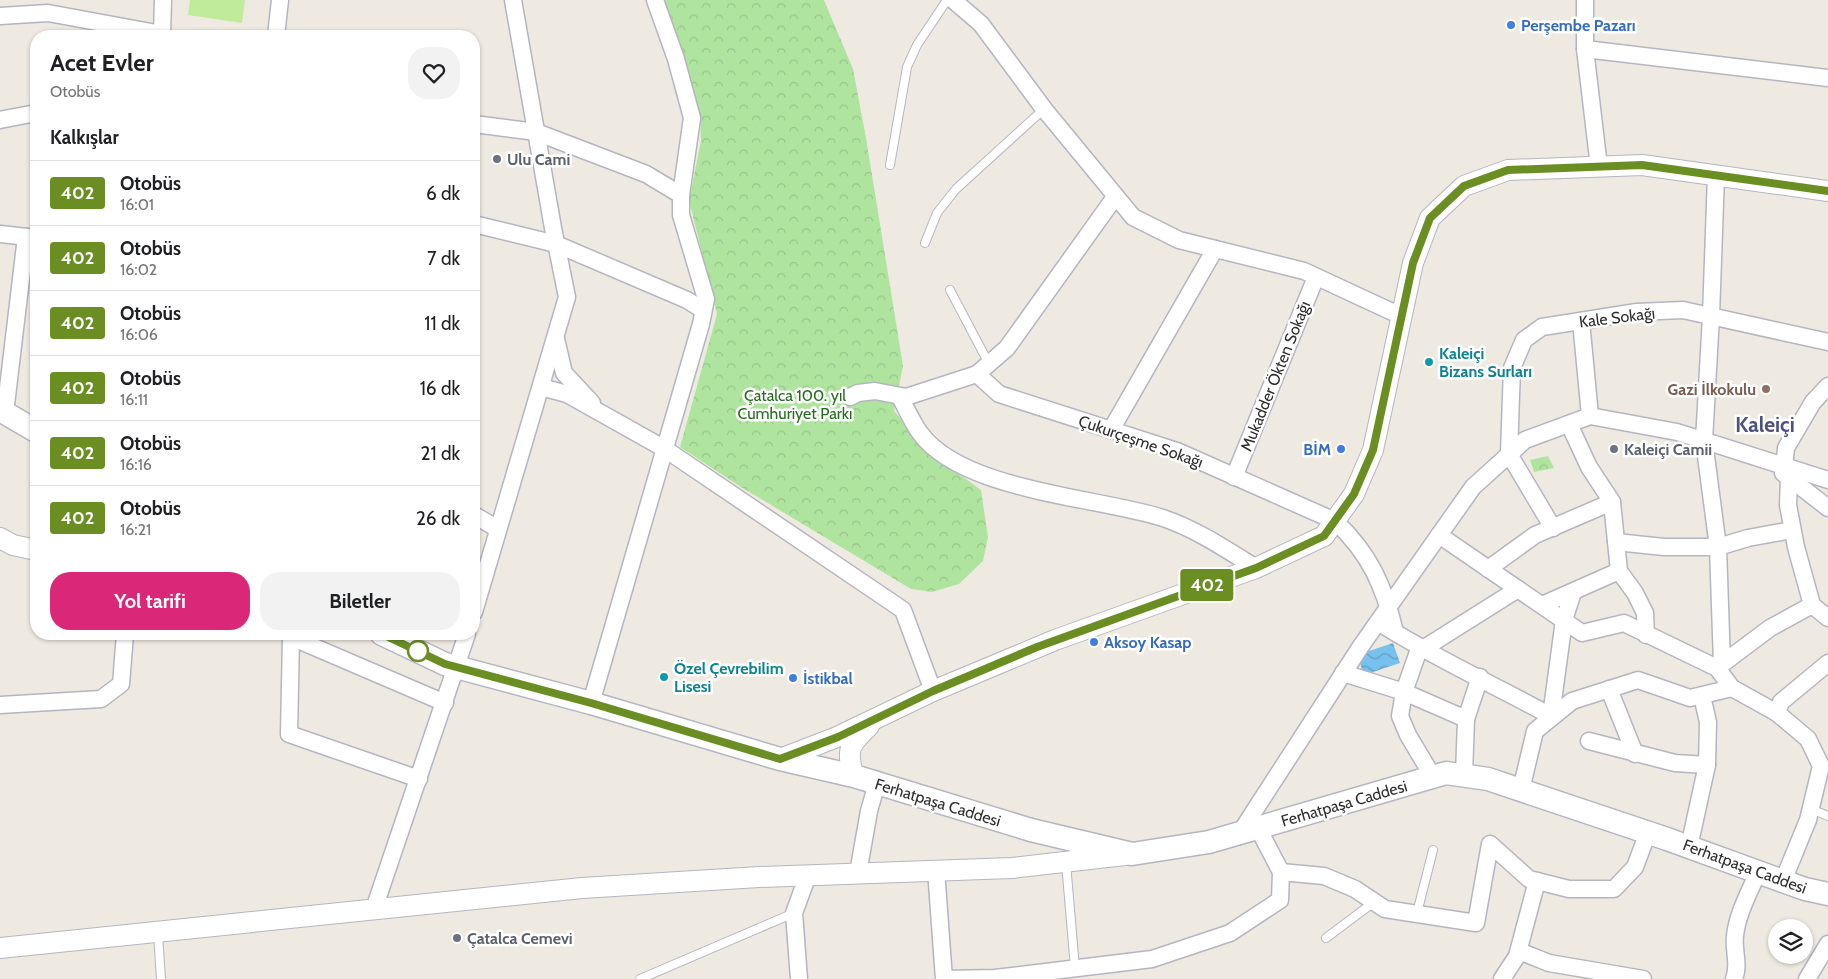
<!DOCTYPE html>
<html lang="tr">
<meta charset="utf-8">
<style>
:root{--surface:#fff;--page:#f2f2f2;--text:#202124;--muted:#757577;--line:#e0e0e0;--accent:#db2777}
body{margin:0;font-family:Cabin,sans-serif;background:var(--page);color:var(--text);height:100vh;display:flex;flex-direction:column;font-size:19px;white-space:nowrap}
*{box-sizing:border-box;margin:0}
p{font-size:16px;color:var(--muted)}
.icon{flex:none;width:28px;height:28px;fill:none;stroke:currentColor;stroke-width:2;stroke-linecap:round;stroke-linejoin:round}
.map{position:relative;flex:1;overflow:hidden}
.side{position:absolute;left:30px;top:30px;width:450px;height:610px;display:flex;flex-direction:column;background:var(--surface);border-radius:20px;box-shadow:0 1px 4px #0004}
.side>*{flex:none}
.badge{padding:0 10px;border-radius:4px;font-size:18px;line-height:32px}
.buttons{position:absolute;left:1768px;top:919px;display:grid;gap:10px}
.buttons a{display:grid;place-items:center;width:45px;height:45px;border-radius:50%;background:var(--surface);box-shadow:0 1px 4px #0004;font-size:25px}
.map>.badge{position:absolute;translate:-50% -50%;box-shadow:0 0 0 2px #fff}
h2{padding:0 20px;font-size:19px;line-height:45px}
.round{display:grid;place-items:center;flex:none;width:52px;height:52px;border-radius:20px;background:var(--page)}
.head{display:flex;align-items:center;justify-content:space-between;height:85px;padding:0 20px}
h1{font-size:24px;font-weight:700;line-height:38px}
.cta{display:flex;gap:10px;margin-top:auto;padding:10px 20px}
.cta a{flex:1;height:58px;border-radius:20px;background:var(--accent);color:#fff;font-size:20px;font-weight:700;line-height:58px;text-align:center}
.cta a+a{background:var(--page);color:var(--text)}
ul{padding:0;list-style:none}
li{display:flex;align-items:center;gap:15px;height:65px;padding:0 20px;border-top:1px solid var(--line)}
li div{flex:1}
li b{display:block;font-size:19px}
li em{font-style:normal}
li .badge{min-width:55px;font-weight:700;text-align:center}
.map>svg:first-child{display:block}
</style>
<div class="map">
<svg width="1828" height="979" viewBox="0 0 1828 979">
<defs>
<pattern id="forest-crowns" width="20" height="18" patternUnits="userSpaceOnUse" patternTransform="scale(1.25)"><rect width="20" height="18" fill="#afe49f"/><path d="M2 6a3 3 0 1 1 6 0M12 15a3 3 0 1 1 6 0" fill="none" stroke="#97c489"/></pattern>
<pattern id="water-waves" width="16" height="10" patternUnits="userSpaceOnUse" patternTransform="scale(1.25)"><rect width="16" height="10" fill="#77c1ee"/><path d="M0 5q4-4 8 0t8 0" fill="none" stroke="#629dc1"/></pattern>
</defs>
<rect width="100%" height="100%" fill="#efeae1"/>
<g fill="url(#forest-crowns)">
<polygon points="663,0 824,0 853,69 866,138 903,366 894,411 934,456 981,490 988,537 983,561 959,584 932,592 911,589 741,487 680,447 717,314 689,200 701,141 700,118"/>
<polygon points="1548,456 1554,468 1534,472 1530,460"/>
</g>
<polygon fill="#c0eb9b" points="190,0 245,0 242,23 188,15"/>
<polygon fill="url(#water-waves)" points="1393,643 1400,663 1364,675 1357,655"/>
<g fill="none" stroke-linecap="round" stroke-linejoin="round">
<defs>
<g id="service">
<polyline points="890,165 907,67 917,45 947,0"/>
<polyline points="474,238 479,226"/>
<polyline points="925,243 937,213 956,189 1044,109"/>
<polyline points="950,290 989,364"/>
<polyline points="1811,809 1828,816"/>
<polyline points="1066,863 1075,968"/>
<polyline points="1417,913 1433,850"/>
<polyline points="158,934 161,979"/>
<polyline points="1326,938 1374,902"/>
<polyline points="640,979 794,913"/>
</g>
<g id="minor">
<polyline points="953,0 981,24 1044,109 1133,217 1179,240 1304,271 1401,316"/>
<polyline points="1585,0 1585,49 1599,167"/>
<polyline points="0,16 48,13 162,34 162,36"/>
<polyline points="162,34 163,0"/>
<polyline points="276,36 280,0"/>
<polyline points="1585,49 1828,78"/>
<polyline points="0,120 36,113"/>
<polyline points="474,124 536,132 646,174 681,195"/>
<polyline points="1716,175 1711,316 1704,441 1718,547 1722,664"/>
<polyline points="474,224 556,244 687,300 703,310"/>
<polyline points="0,234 36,238"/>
<polyline points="1581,321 1590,416"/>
<polyline points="556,339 564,373 592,403"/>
<path d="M977 374 999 394 1177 451 1335 521C1370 554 1384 586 1395 632"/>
<polyline points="541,387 567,394 665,449 903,610 933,691"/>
<polyline points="850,397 858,393 875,391 906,397 977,374 1007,348 1115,197"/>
<path d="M900 397C906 408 912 422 920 433 962 491 1097 497 1163 518 1196 529 1227 550 1256 568"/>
<polyline points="5,413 26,237"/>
<polyline points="1569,424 1589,467 1612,502 1619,571 1635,593 1645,613 1646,635"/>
<polyline points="1111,430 1215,249"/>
<polyline points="1784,467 1786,448 1813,402 1828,386"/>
<polyline points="1783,473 1828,508"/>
<polyline points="1234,477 1316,277"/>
<polyline points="1789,477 1788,505 1796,547 1812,605 1828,618"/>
<polyline points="474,515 498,529"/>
<polyline points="1553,528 1509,454 1512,368 1524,340 1542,327 1637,312 1683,310 1828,342"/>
<polyline points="1439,535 1582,633 1624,623 1717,668 1732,688 1777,713 1808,739 1821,766 1808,820 1783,881"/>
<polyline points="1616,542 1664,547 1718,547 1748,538 1792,530"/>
<polyline points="1488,569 1535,535 1612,502"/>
<polyline points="1542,605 1619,571"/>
<polyline points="474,612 567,297 553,228 513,0"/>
<path d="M1386 627C1439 660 1496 686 1551 716L1564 620 1573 592"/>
<polyline points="1718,667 1770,628 1812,605"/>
<polyline points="1343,673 1404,692 1466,719 1480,677"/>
<polyline points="1609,689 1635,754"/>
<polyline points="591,703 701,324 706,299 681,215 681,195 692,118 676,59 655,0"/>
<polyline points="0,705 101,699 121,684 125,634"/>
<polyline points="1777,713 1781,702 1828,663"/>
<polyline points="1589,741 1675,763 1707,765"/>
<polyline points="1464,775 1466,719"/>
<polyline points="1433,777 1408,735 1400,716 1404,692 1418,652 1518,589"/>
<polyline points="419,779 289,734 291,637 445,703"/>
<polyline points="1521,790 1535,731 1572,701 1638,680 1690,698 1732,688"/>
<polyline points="1240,833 1361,646 1473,487 1525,440 1590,416 1677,432 1828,480"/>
<polyline points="1689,847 1707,765 1708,722 1702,696"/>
<polyline points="936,870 944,979 995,978 1152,959 1230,933 1280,900 1281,872 1258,828"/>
<polyline points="1281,872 1324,876 1355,889 1385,909 1476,923 1490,844 1529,879 1569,889 1614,889 1635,867 1648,832"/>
<polyline points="858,873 869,811 877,783"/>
<polyline points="374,909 467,634"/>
<polyline points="1519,951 1549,963 1643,979"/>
<polyline points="799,979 794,913 808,875"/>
<polyline points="1502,979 1517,956 1537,881"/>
<path d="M1734 979C1740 964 1733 951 1735 936 1737 914 1750 891 1758 872"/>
<polyline points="1807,979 1828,944"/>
</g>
<g id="tertiary">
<polyline points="0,538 13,545 36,550"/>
<polyline points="780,759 837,737 933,691 1055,640 1256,568 1324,536 1354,494 1373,450 1413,263 1430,218 1464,186 1508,170 1642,165 1828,191"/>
<path d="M854 776C845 749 850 744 869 726"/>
<polyline points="0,948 582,888 759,877 1012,868 1125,855"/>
</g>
<g id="secondary">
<polyline points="0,410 36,431"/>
<polyline points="382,634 445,664 591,703 780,759 854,776 1031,830 1132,854 1209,842 1446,773 1488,779 1667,839 1805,889 1828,894"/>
</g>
</defs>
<use href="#service" stroke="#b4b5c1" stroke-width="10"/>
<use href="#minor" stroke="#b4b5c1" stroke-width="19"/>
<use href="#tertiary" stroke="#b4b5c1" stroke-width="22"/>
<use href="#secondary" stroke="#b4b5c1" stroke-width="25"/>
<use href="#service" stroke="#fff" stroke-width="8"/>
<use href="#minor" stroke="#fff" stroke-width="16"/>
<use href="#tertiary" stroke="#fff" stroke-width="20"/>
<use href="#secondary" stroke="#fff" stroke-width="22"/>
</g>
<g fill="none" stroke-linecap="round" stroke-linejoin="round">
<defs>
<polyline id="line" points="382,634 445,664 591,703 780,759 838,737 933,691 1037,647 1256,568 1324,536 1354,494 1373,450 1413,263 1430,218 1464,186 1508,170 1642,165 1828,191"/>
</defs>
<use href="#line" stroke="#fff" stroke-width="11"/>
<use href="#line" stroke="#6b8e23" stroke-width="8"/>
</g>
<g fill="#3f7fe0" stroke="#fff" stroke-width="2">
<circle cx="1511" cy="25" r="5"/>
<circle cx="1341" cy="449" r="5"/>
<circle cx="1094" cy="642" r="5"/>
<circle cx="793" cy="678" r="5"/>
</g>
<g fill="#6b7280" stroke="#fff" stroke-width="2">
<circle cx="497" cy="159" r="5"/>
<circle cx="1614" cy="449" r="5"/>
<circle cx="457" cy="938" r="5"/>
</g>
<g fill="#0f9aa8" stroke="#fff" stroke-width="2">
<circle cx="1429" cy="362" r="5"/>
<circle cx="664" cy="677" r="5"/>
</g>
<circle fill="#8d6e63" stroke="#fff" stroke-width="2" cx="1766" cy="389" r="5"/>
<circle fill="#fff" stroke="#6b8e23" stroke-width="2.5" cx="418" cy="651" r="10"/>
<g text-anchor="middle" stroke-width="5" stroke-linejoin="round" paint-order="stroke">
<g font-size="16" font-weight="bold" fill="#366cbe" stroke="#fff" text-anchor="start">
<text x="1521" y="31">Perşembe Pazarı</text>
<text x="1331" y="455" text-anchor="end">BİM</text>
<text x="1104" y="648">Aksoy Kasap</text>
<text x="803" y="684">İstikbal</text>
</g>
<g font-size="16" font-weight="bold" fill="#5b616d" stroke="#fff" text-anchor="start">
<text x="507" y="165">Ulu Cami</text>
<text x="1624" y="455">Kaleiçi Camii</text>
<text x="467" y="944">Çatalca Cemevi</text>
</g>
<g font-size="16" fill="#2e2e2e" stroke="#fff">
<text transform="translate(1617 317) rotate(-7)" y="6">Kale Sokağı</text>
<text transform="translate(1275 376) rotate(-68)" y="6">Mukadder Ökten Sokağı</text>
<text transform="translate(1141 441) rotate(19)" y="6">Çukurçeşme Sokağı</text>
<text transform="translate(938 802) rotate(17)" y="6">Ferhatpaşa Caddesi</text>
<text transform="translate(1344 803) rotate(-16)" y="6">Ferhatpaşa Caddesi</text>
<text transform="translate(1745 866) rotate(20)" y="6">Ferhatpaşa Caddesi</text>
</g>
<g font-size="16" font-weight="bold" fill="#0d838f" stroke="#fff" text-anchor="start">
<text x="1439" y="359">Kaleiçi<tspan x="1439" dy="18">Bizans Surları</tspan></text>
<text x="674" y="674">Özel Çevrebilim<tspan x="674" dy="18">Lisesi</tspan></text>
</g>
<g font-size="16" font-weight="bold" fill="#785e54" stroke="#fff" text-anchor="end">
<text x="1756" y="395">Gazi İlkokulu</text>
</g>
<g font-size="16" fill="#246d1c" stroke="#fff">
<text x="795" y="401">Çatalca 100. yıl<tspan x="795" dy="18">Cumhuriyet Parkı</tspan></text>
</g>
<g font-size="21" font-weight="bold" fill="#4e517f" stroke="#fff">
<text x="1765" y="432">Kaleiçi</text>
</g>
</g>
</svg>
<div class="buttons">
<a><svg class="icon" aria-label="layers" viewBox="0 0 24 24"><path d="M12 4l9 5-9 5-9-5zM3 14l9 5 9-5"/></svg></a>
</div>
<b class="badge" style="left:1207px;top:585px;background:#6b8e23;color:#fff">402</b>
<section class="side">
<div class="head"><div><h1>Acet Evler</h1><p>Otobüs</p></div><a class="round"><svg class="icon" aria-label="heart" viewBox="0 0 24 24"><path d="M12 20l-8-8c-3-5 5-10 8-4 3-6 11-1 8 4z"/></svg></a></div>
<h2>Kalkışlar</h2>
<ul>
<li><span class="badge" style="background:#6b8e23;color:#fff">402</span><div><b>Otobüs</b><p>16:01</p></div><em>6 dk</em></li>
<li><span class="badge" style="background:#6b8e23;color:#fff">402</span><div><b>Otobüs</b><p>16:02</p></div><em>7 dk</em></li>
<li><span class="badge" style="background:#6b8e23;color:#fff">402</span><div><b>Otobüs</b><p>16:06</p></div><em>11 dk</em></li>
<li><span class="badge" style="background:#6b8e23;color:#fff">402</span><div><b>Otobüs</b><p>16:11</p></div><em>16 dk</em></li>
<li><span class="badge" style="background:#6b8e23;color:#fff">402</span><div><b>Otobüs</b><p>16:16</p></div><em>21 dk</em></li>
<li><span class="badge" style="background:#6b8e23;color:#fff">402</span><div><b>Otobüs</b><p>16:21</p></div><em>26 dk</em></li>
</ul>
<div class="cta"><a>Yol tarifi</a><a>Biletler</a></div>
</section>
</div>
